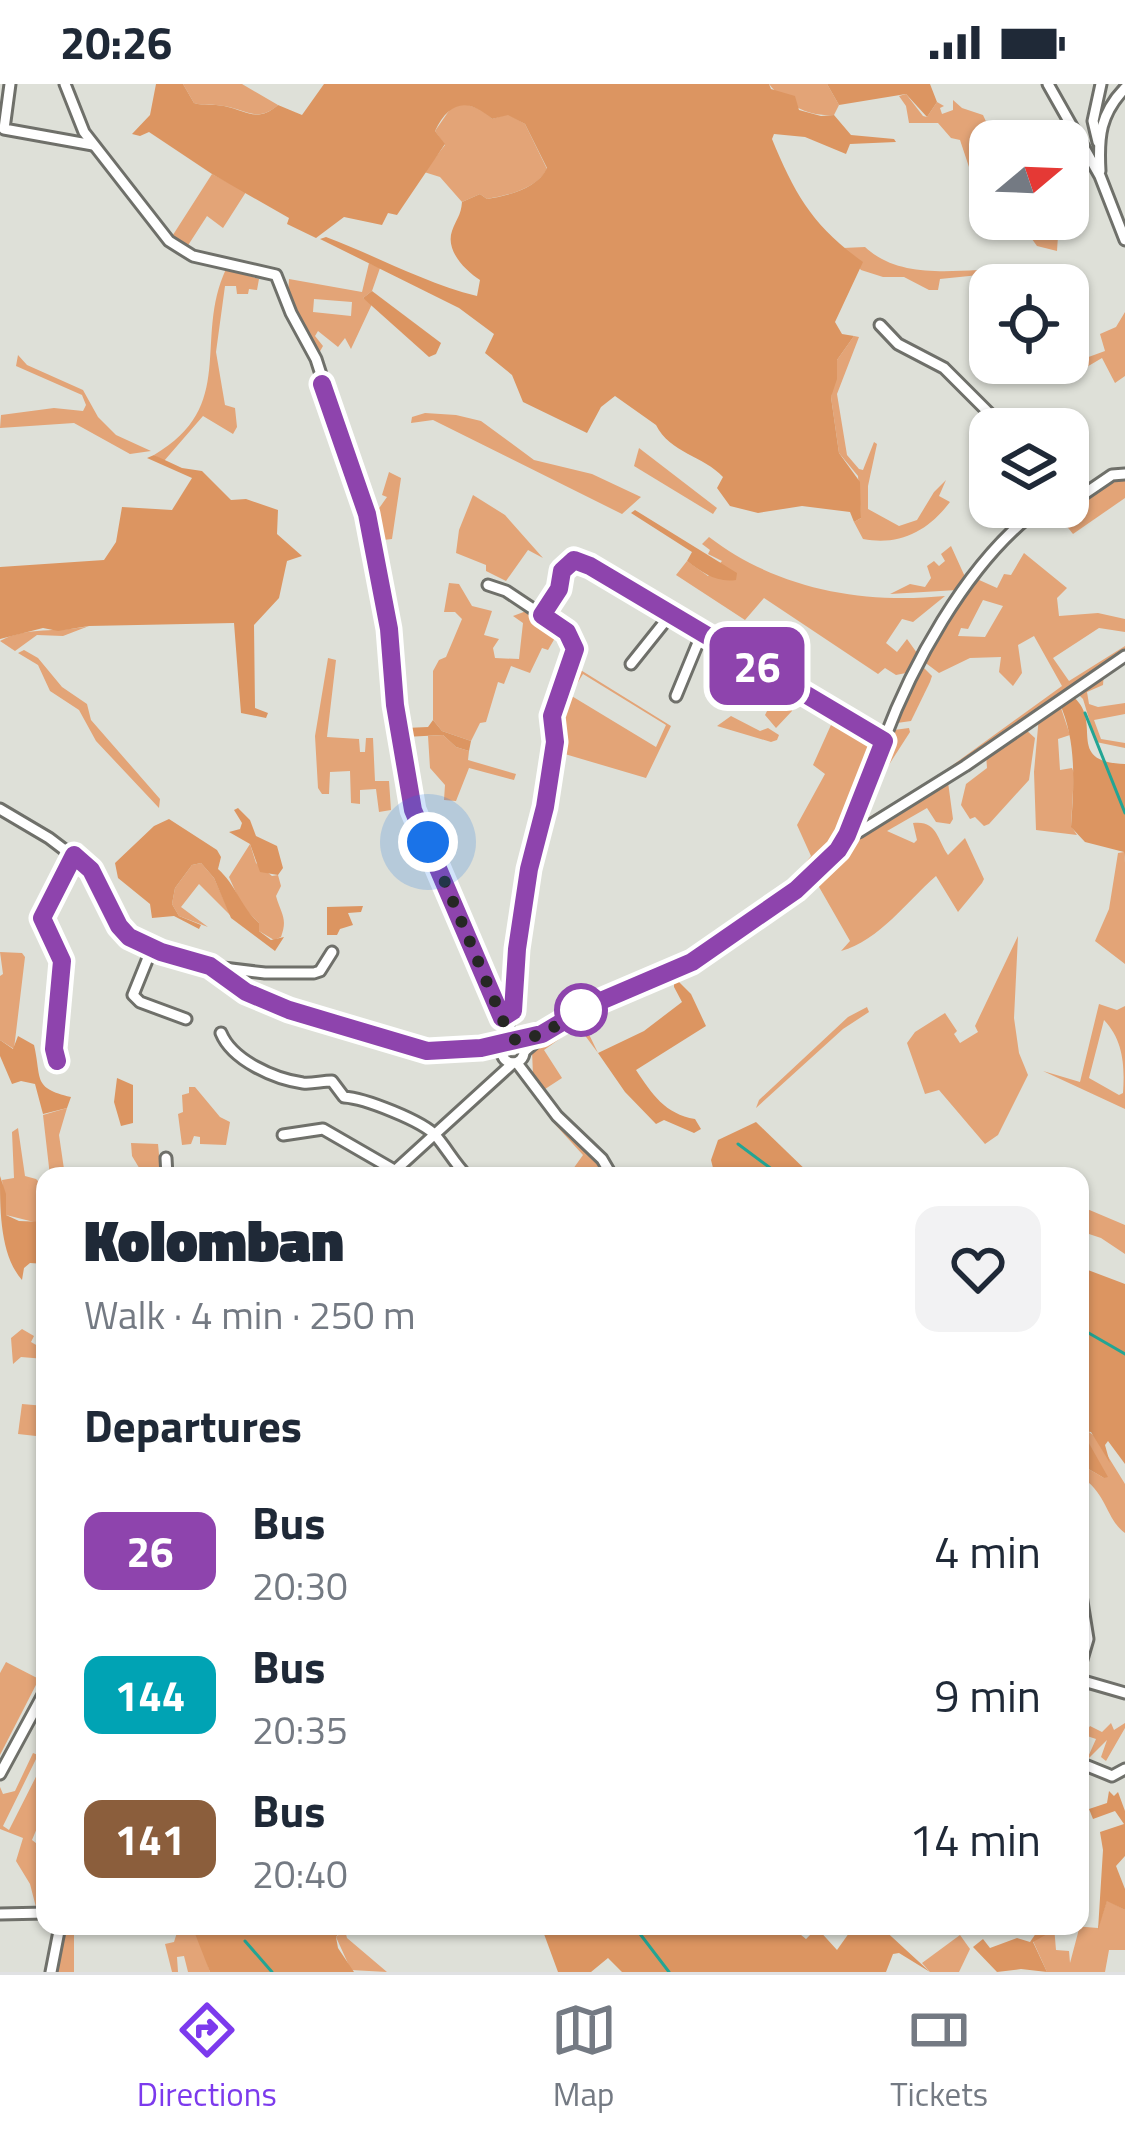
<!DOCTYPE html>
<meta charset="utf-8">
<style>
:root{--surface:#fff;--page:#f2f2f3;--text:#1f2937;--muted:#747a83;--line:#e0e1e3;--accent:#7c3aed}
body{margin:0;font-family:"Titillium Web",sans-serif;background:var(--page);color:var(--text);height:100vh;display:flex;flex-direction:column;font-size:45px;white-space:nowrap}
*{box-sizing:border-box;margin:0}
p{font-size:39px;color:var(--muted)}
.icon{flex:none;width:66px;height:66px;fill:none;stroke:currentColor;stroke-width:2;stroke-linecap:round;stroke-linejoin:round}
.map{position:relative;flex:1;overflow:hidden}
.drawer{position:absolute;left:36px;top:1083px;width:1053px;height:768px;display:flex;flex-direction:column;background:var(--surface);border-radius:24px;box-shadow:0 3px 9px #0004}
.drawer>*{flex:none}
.badge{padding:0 24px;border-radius:18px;font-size:42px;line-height:78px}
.needle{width:78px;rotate:71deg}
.fabs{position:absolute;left:969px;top:36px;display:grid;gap:24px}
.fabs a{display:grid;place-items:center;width:120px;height:120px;border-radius:24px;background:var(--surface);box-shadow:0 3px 9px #0004;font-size:60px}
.you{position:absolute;width:60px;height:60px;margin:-30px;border:9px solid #fff;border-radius:50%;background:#1a73e8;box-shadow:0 0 0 18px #1a73e833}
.map>.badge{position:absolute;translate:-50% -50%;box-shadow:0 0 0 6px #fff}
h2{padding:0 48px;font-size:45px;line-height:108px}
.round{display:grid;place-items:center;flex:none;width:126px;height:126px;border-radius:24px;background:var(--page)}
.head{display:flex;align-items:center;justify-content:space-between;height:204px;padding:0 48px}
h1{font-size:57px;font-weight:800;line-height:90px}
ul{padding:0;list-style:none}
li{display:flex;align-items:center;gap:36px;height:144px;padding:0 48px}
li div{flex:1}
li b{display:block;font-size:45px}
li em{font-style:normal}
li .badge{min-width:132px;font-weight:700;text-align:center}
.status{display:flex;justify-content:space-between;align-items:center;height:84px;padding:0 60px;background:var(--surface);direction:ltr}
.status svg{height:33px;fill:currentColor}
.dock{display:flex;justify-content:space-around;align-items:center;height:168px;border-top:3px solid var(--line);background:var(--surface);font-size:33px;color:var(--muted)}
.dock a{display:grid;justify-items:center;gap:6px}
.dock .on{color:var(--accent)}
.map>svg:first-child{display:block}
</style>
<div class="status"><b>20:26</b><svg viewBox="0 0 49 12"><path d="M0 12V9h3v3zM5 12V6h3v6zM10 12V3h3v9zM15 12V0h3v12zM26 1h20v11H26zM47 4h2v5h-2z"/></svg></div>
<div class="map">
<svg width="1125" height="1888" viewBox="0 0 1125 1888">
<rect width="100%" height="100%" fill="#dee0d8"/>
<g fill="#e3a477" fill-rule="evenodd">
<path d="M183 0H242L278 21C257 39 248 26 224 22 213 20 204 22 194 19Z"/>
<path d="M769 0H827L839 21 834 31C808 33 785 20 769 0Z"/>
<polygon points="906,10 923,32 927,33 937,18 944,22 940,24 942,30 953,26 953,16 962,24 983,31 995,57 990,57 990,98 969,83 960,56 951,54 938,39 909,39 906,22 899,12"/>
<path d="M460 18 482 26 492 35 508 30 525 40 547 85C536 105 509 111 487 115L480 110 462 118 440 93 424 88 445 61 435 47 453 21Z"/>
<polygon points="212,90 246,108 223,144 207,132 185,166 171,154"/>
<polygon points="1049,136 1052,150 1058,152 1057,167 1037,162 1029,151 1034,139"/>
<path d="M865 163C895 191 939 188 978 186L979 191 940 195 938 206H929L904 193H883L861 186 843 164Z"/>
<path d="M369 179 380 184 372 207 363 214 372 220 351 265 345 254 338 263 318 247 315 252 323 262 315 276 288 212 289 195 362 208ZM314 215 352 218 351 232 313 228Z"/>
<path d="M226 185 259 195 257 206 249 205 248 210H237L236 202H225L216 268 225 321 235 324 237 343 233 350 203 332 164 377 154 371C238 322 193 256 226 185Z"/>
<polygon points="1125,228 1125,292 1115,299 1102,274 1085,284 1083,275 1105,267 1100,250 1116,243"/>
<path d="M854 252 859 253 837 310 847 371 859 385 863 386 874 358 877 360 868 402V425L899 442 917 436 934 408 946 396 939 412 950 418C928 447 900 462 863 455L854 438 861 434 858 392 839 369 831 313 837 276Z"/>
<polygon points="18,271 27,281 83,306 98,333 116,351 151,367 130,370 74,339 0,344 1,331 54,324 83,327 86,321 82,311 16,282"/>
<polygon points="425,329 456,331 481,337 534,376 592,390 641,413 622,430 433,336 411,339 412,333"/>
<polygon points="639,364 717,424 713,430 634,382"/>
<polygon points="389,388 401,394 392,455 383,456 394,514 390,534 375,449 375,430 387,413 382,411"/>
<polygon points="1125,395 1125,414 1073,450 1061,435 1111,398"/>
<polygon points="473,411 505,431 543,474 528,466 506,497 486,487 486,481 456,469 459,446"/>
<path d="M709 453C777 505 861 520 945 512L913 538 902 535 886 559 897 568 907 555 917 569 906 589 896 591 885 584 878 590 764 514 745 536 676 491 687 477 708 492 722 477 708 470 710 466 702 460Z"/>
<polygon points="951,462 966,495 957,506 890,510 910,500 925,503 931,494 927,482 934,477 939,482 945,477 941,470"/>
<path d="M1024 469 1067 504 1057 514 1059 532 1098 529 1125 535V548L1099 544 1053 574 1069 597 1125 562V569L953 688 855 745 894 646 909 644 910 648 874 704 863 732 866 735 932 696 1062 602 1034 552 1018 561 1022 589 1013 602 999 588 1001 573 970 574 939 589 923 577 977 495 997 504 1004 490 1011 491ZM983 516 1003 522 985 553 958 552 961 544 968 545Z"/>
<polygon points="449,499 459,500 472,522 492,527 484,551 499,555 493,564 495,574 519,575 523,539 513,532 529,526 559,547 548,566 542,564 530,589 511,582 504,600 498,598 486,638 480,639 471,657 442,647 433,636 433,587 439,576 446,573 462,535 455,528 444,528"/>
<path d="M89 542 63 552 37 551 15 567 0 557C27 542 58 549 89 542Z"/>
<polygon points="24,566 38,574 62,603 87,620 91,636 160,715 159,724 96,657 79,626 50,607 38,581 18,569"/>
<polygon points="328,574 336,576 327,653 359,655 360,668 365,668 366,654 373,654 375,697 389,697 391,726 379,728 376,705 360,706 360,720 351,719 350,687 330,688 329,710 322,710 318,704 315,652"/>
<polygon points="921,581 932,592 930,598 911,637 897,639"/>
<path d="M579 585 671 642 646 694 558 668V626L571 588ZM583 590 666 641 656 663 570 611Z"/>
<polygon points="1104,588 1103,601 1087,608 1089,620 1098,623 1125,619 1125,630 1094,636 1101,655 1125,659 1125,664 1096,658 1083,615 1075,607"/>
<polygon points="776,596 803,611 791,618 792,627 776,644 765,631 770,621 765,606"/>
<polygon points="1059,618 1070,651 1058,655 1060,686 1072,684 1074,689 1071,742 1077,751 1036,746 1034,688 1039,632"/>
<polygon points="731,632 760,647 768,644 779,651 777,656 771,658 717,642"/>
<path d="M835 632 873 655 877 663C867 692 859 725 843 751 806 811 700 870 636 896V893C700 862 766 828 811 772L797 741 825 690 813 681Z"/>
<polygon points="1025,645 1035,654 1029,696 989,740 984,742 975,733 970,735 961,721 966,700 987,684 986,670"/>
<polygon points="443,651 456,663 469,667 468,676 516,690 514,696 469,684 456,717 444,716 445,701 430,684 428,652"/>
<path d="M948 698 953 735 950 740 936 738 927 724 887 747 914 759 917 756 913 739C937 736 937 755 948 771L965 754 984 795 982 799 958 828 936 792C906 818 880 856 841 867L850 857 815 796 849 758Z"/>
<path d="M250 760 256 779 272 792 278 791 281 802 276 812C281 830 288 834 281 853L274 856 259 847V839L242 822 229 793Z"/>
<polygon points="1124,768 1125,779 1125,880 1095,857 1109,825 1118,769"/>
<polygon points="201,779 214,794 231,832 199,800 181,823 208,843 179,832 172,820 175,804 192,781"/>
<polygon points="1018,852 1014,934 1019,969 1028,991 998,1051 985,1060 939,1006 925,1010 907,959 915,948 945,929 957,947 954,950 960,959 978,948 975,942"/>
<polygon points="0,868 22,869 25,873 14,965 0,956 0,892 3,890"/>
<polygon points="668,895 664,903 621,920 584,940 598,969 578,942 544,966 562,994 542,1007 533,991 532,967 537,962 573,942 579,931"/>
<path d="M1099 920 1117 926 1125 922V1025L1043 987 1080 998ZM1104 936C1123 956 1125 981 1123 1009L1119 1011 1089 994Z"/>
<polygon points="867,923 869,928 843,945 756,1024 759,1016 848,933"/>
<polygon points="189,1003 195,1003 220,1033 230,1038 226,1061 200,1060 200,1053 194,1052 191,1060 182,1061 178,1030 183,1028 182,1011 189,1009"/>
<polygon points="67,1024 59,1051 65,1092 50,1092 43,1031"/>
<polygon points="554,1032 597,1075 600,1092 568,1092 583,1071 551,1036"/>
<polygon points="18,1044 25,1092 36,1095 45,1104 42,1140 6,1131 2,1096 14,1094 12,1048"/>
<polygon points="131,1059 158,1060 161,1092 144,1092 132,1072"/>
<polygon points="1080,1122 1125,1141 1125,1170 1101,1154 1080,1147"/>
<polygon points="22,1245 34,1252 31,1258 45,1266 45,1275 21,1273 13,1280 11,1254"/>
<polygon points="22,1320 45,1322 45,1353 18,1350"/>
<path d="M1086 1346 1096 1353 1125 1400V1449C1105 1434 1108 1410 1080 1392V1380L1104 1394 1083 1352Z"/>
<polygon points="6,1578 39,1595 0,1671 0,1589"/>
<polygon points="1111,1639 1114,1646 1125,1639 1125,1644 1106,1677 1101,1673 1107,1656 1086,1677 1080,1675 1080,1669 1088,1673 1096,1655 1084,1651 1090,1642 1102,1648"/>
<polygon points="33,1669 38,1671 3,1742 9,1746 45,1675 45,1725 32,1756 45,1766 45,1828 37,1827 30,1800 16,1777 23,1754 0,1745 0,1703 3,1710 15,1707"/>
<polygon points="1107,1816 1125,1826 1125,1866 1109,1866 1105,1888 1047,1888 1033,1857 1046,1842 1054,1842 1056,1866 1069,1867 1070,1879 1079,1845 1073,1842 1098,1844"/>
<polygon points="66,1842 74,1842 74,1888 57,1888"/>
<polygon points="179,1842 196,1844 210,1888 188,1888 184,1872 177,1873 178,1888 172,1888 165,1860 174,1858"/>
<polygon points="345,1846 347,1854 387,1888 351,1886 336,1853"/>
<polygon points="960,1851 970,1865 959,1888 930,1888 922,1879"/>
</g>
<g fill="#dc9561">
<path d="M156 0H183L194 19C204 22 213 20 224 22 248 27 257 39 278 21L302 31 324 0H769L771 5 795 12 799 26 821 32 834 31 851 51 894 55 896 58 850 60 846 70 805 53 774 50 772 55C795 111 813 142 863 178L835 238 842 250 854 252 837 276V295L831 313 839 369 860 398 861 434 854 438 850 428 802 422 758 429 730 422 717 404 723 393C704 372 670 369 656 341L615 312 601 323 587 349 523 318 512 291 485 269 494 250 459 224 320 155 326 153C377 172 424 199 477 212L480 196C466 187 445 167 452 147 456 135 461 132 462 118L480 110 487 115C509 111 537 105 547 84L525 40 508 31 492 35C467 13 449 18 435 47L445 60 397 131 388 129 382 141 344 133 316 154 287 140 289 134 212 90 149 48 140 52 132 50 150 31Z"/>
<polygon points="827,0 930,0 937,18 927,33 906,10 839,21"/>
<polygon points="372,207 441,259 436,270 429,273 363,214"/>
<polygon points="154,371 182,384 202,387 231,416 246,415 278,426 277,450 302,472 287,477 279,514 254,541 255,624 268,629 266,634 241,629 234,539 89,542 58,547 43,544 0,555 0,483 104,476 116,458 122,423 172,426 192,394 147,374"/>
<path d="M635 426 737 489 736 496C716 499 702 488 687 477L692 468 631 429Z"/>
<path d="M1071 611C1106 637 1062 678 1125 680V779L1124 768 1085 758 1071 743C1074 700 1077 657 1059 618Z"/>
<polygon points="433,636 442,647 471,657 469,667 456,663 443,651 405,653 405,644 428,643"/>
<polygon points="238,724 250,736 256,752 277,762 283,784 278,791 260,788 250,760 229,748 240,745 242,739 234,726"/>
<path d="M169 735 217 766 221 773 218 785C237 802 240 822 259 839V847L271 856 284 853 275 867 231 834 214 794 201 779 192 781 175 804 172 820 179 832 201 841 199 845 174 832 152 834 150 820 118 794 115 779 154 742Z"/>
<polygon points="363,822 361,828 348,829 353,841 340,845 337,851 327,851 327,823"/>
<path d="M674 893 691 910 706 942 636 986C652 1010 665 1030 695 1035L701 1045 694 1049 664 1036 656 1040 625 1008 598 969 644 947 682 918 674 903Z"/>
<path d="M18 952 34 961C42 995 32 1004 71 1013L67 1024 43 1030 35 1000 21 997 12 1000 0 972V956L13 965Z"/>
<polygon points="117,994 133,1001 133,1039 121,1042 114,1018"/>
<polygon points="756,1038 812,1092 715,1092 711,1076 718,1056"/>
<path d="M0 1092 6 1110V1131L19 1137 45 1138V1180L30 1179 24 1184 22 1196C0 1171 0 1126 0 1092Z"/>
<polygon points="1080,1183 1125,1200 1125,1380 1108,1357 1105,1361 1110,1379 1091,1348 1082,1347 1108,1393 1104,1394 1080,1380"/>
<polygon points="1109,1707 1114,1712 1118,1708 1125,1727 1125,1772 1116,1782 1125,1805 1125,1826 1107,1817 1098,1846 1103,1766 1100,1748 1124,1740 1115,1727 1093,1735 1089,1725 1107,1719"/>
<polygon points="192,1842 346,1842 336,1853 338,1864 354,1888 210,1888"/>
<polygon points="550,1842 790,1842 806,1855 817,1844 837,1866 854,1842 880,1842 930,1888 899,1869 893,1870 886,1888 622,1888 608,1874 591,1888 558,1888 544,1850"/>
<polygon points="1041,1842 1049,1849 1033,1858 1047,1888 1021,1885 997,1888 973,1863 983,1855 990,1864 1017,1854 1030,1858"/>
</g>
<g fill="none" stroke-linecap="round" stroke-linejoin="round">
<g stroke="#23a594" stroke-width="3">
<polyline points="1085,629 1125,729"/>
<polyline points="738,1060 781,1092"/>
<polyline points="1080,1244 1125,1270"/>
<polyline points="634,1842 669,1888"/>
<polyline points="245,1857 272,1888"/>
</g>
<defs>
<g id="minor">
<polyline points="10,0 4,45 93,61"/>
<polyline points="65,0 84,48 169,157 193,172 276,191 291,229 316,275 366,430 389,545 395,621 413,726 503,935 516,957"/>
<polyline points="1048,0 1100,92 1125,156"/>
<polyline points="1098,58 1093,37 1101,0"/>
<path d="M1100 87C1098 53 1100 30 1125 4"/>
<polyline points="880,241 898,260 944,284 1005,345"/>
<polyline points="1068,421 1112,391 1125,390"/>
<polyline points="488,501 506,507 542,531"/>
<polyline points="631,580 671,530"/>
<polyline points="676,612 702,549"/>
<polyline points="0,725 49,754 91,786 119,842 129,853 161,868 210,882 246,907 289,926 346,940 427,967 444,969 505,960"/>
<polyline points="847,751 859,748 965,682 1125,572"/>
<polyline points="152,864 133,911 140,918 186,935"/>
<polyline points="215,883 265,889 314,889 320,887 332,868"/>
<polyline points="503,935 513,927 520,843 555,658 552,632 575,565 567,548 542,531 559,505 562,486 574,476 591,482 883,657"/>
<path d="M221 949C232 976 274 995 303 999 312 1000 322 997 332 997L344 1013C364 1014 423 1037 436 1052 447 1065 455 1080 467 1092"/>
<circle cx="513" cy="968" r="11"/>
<path d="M525 967C568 928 616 913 668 889 718 866 805 809 838 766 862 734 870 692 884 656 912 581 964 487 1026 435L1036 436 1065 423"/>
<polyline points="57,977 54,965 62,877 42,834 74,771"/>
<polyline points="517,979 557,1032 602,1075 612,1092"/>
<polyline points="283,1051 323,1045 394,1086"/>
<polyline points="166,1074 167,1092"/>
<polyline points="389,1092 513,979"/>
<polyline points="1080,1505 1088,1555 1080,1582"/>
<polyline points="1080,1596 1125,1609"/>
<polyline points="1080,1679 1112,1692 1125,1685"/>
<polyline points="0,1690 45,1607"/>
<polyline points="0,1830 45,1829"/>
<polyline points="51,1888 60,1842"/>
</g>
</defs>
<use href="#minor" stroke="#6f706a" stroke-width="15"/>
<use href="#minor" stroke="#fff" stroke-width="9"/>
</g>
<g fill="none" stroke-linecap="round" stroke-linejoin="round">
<defs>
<polyline id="line" points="57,977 54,965 62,877 42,834 74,771 91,786 119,842 129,853 161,868 210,882 246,908 289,926 427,967 481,964 542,950 589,922 692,878 796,806 838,766 847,751 884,657 590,482 574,476 562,487 559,505 542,531 567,548 575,565 552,632 555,658 545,723 529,785 517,865 513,927 502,934 413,726 395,621 389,545 367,430 322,300"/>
</defs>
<use href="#line" stroke="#fff" stroke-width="27"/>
<use href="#line" stroke="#8e44ad" stroke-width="18"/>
<polyline stroke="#262724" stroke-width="12" stroke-dasharray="0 21.6" points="428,758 504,939 516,957 542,950 589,922 581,926"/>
</g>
<circle fill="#fff" stroke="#8e44ad" stroke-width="6" cx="581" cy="926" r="24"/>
</svg>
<div class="fabs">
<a><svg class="needle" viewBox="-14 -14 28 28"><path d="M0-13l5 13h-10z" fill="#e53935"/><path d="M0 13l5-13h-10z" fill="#747a83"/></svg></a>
<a><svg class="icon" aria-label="locate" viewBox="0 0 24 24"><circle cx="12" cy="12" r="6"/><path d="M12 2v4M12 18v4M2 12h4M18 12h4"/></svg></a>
<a><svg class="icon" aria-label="layers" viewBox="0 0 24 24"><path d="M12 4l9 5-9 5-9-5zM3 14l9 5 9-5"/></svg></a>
</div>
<div class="you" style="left:428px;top:758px"></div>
<b class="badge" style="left:757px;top:582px;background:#8e44ad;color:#fff">26</b>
<section class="drawer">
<div class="head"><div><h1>Kolomban</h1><p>Walk · 4 min · 250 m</p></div><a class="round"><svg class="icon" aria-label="heart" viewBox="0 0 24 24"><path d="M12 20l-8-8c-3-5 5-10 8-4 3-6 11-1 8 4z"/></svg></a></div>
<h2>Departures</h2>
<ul>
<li><span class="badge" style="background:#8e44ad;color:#fff">26</span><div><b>Bus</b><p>20:30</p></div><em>4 min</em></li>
<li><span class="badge" style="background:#00a3b4;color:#fff">144</span><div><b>Bus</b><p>20:35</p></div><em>9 min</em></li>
<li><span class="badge" style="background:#8b5e3c;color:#fff">141</span><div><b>Bus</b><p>20:40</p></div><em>14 min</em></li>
</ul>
</section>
</div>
<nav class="dock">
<a class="on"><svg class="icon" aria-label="directions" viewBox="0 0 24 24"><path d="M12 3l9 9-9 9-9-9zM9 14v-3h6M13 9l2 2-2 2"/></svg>Directions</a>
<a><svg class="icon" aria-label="map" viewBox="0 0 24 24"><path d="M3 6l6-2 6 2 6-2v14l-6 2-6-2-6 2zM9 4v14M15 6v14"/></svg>Map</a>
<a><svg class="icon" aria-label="tickets" viewBox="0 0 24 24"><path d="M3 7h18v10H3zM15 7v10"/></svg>Tickets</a>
</nav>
